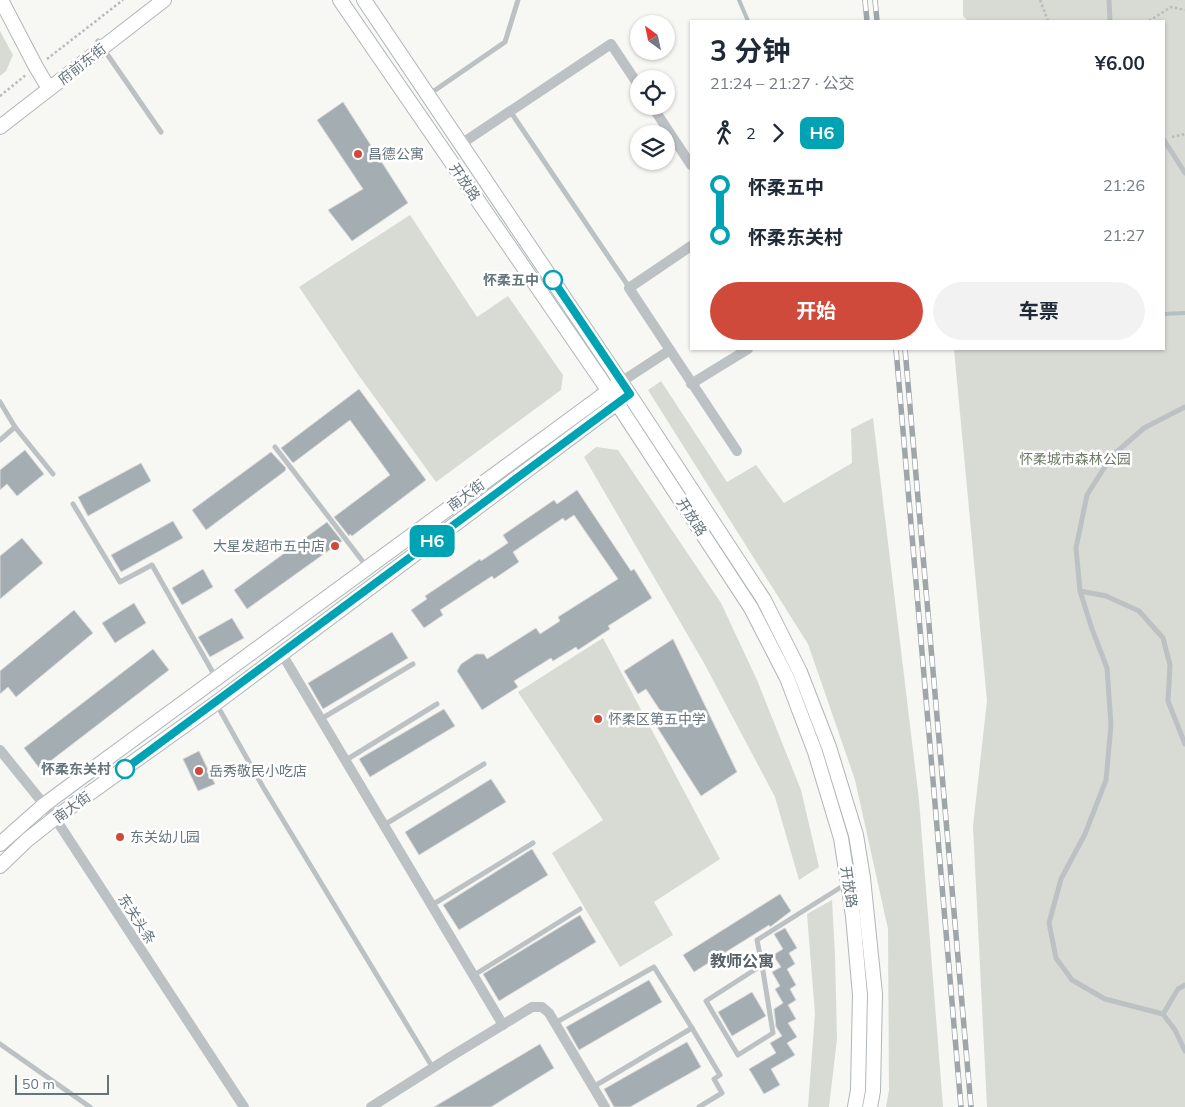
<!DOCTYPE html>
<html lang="zh">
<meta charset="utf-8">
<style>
:root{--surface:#fff;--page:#f2f2f3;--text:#1f2937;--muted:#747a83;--accent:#d04a3b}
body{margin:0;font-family:Mulish,"Noto Sans SC",sans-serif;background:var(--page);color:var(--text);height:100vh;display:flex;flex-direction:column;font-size:19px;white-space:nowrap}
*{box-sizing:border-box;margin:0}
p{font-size:16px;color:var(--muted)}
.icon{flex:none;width:28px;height:28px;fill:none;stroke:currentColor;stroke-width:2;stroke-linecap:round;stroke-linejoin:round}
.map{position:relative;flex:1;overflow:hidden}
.panel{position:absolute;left:690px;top:20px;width:475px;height:330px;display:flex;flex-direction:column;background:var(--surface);border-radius:0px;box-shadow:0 1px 4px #0004}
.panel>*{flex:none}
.badge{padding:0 10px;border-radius:8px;font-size:18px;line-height:32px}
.needle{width:32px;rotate:327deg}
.controls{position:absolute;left:630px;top:15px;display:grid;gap:10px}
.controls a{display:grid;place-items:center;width:45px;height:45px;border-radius:50%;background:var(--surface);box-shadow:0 1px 4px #0004;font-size:25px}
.scale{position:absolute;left:15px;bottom:12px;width:94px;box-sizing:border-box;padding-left:5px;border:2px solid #65757c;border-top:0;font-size:14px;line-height:18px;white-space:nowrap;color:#65757c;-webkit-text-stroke:4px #fff;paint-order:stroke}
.map>.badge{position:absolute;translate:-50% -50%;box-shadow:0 0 0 2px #fff}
.legs{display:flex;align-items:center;gap:8px;height:55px;padding:0 20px;font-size:16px}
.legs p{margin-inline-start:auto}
.overview{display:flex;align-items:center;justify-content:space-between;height:85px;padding:0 20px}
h1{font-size:28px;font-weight:700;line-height:38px}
.action{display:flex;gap:10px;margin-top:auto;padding:10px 20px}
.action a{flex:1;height:58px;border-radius:30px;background:var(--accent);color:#fff;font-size:20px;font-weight:700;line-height:58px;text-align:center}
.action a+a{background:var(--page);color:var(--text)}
ul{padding:0 20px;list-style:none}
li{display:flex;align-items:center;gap:18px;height:50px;font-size:19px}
li i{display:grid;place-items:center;width:8px;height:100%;margin:0 6px;background:currentColor}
li i::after{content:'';width:12px;height:12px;margin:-6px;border:4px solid;border-radius:50%;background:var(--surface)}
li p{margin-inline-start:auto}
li:first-child i{background:linear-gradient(#0000 50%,currentColor 0)}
li:last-child i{background:linear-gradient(currentColor 50%,#0000 0)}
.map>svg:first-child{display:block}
</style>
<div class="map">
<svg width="1185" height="1107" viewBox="0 0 1185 1107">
<rect width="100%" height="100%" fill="#f7f7f4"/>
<g fill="#d7dbd4">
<polygon points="963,0 1185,0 1185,1107 987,1107 973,826 987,701 954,349 1164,349 1164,21 968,21 963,16"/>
<polygon points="0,31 13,55 6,71 0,76"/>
<polygon points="410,215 477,317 508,296 563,375 561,390 436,482 357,373 299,287"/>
<polygon points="661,381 727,482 756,465 784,503 852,463 851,429 873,418 919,800 943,1107 886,1107 889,1090 888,929 855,780 808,644 648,390"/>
<polygon points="596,447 618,450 721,603 757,680 801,790 819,867 799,880 775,797 704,663 584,457"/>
<polygon points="603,638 720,859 654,902 673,935 620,967 552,853 603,820 518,692"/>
<polygon points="832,900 835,955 837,1039 829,1107 808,1107 815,1014 807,914"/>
</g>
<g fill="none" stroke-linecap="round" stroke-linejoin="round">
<g stroke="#b4c1c3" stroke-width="4">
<polyline points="739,0 748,21"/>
<polyline points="1164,314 1185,313"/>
</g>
</g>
<g fill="#a4adb1" stroke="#d8d8d7">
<polygon points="343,102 408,203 352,241 328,210 363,189 317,120"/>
<polygon points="359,389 426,480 352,536 350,534 349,536 334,517 390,475 350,420 293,463 281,448"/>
<polygon points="25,450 44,474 17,496 7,484 0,490 0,470"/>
<polygon points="271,452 286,468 285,471 206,530 192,510"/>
<polygon points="141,463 151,481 88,516 78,497"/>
<polygon points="577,490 631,571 634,569 652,598 608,626 610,629 578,650 576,647 553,661 551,658 514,681 518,687 482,710 457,671 461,664 476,654 484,654 487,659 536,628 540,634 560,621 558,617 618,579 574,515 565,521 563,518 513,552 519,562 494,579 492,576 440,610 443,615 424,628 411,610 427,599 425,596 480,559 481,561 508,543 503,535 554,500 557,504"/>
<polygon points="173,521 183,538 121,572 111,555"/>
<polygon points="327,522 342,541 247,609 234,590"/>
<polygon points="22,538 43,563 0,599 0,556"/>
<polygon points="203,569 213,587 182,605 172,588"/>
<polygon points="134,603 146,623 115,643 102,623"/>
<polygon points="74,610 93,633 16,697 8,687 0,694 0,671"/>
<polygon points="232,618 244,638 210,657 198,637"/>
<polygon points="392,632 408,658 323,709 308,683"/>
<polygon points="673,639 737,772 701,796 657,727 667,721 646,689 638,694 624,671"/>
<polygon points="153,649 169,670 40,769 24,748"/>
<polygon points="444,709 455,726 370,777 359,759"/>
<polygon points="199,751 215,784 198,791 183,759"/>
<polygon points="491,779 506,802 419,855 405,832"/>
<polygon points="532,849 548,875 459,930 443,905"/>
<polygon points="780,894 791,911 770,927 769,925 694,972 683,955"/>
<polygon points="580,915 596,942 499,1001 483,974"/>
<polygon points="785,928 797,948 789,953 795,964 787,969 796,985 790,989 796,1000 788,1005 796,1019 788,1023 797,1037 787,1043 795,1055 771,1069 780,1085 764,1094 749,1069 776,1053 770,1043 782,1036 776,1027 774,1009 783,1003 775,989 780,986 772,972 781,967 773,955 783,949 774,934"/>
<polygon points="649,980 662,1002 579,1050 566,1027"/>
<polygon points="752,992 766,1016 732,1036 718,1012"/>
<polygon points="687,1042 701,1067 630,1107 614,1107 604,1089"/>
<polygon points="540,1044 554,1068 491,1107 434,1107"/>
</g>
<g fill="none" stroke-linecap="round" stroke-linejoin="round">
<defs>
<g id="secondary">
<polyline points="1,0 36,67 45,82"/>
<polyline points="340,0 617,403 751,608 787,678 815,752 841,838 848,883 853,916 860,995 858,1090 855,1107"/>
<polyline points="364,0 629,394 764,600 800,672 829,747 856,835 863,878 875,994 873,1091 870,1107"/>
<polyline points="0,127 164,0"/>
<polyline points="0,844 44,805 75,782 617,385"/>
<polyline points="0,866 27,840 55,818 216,703 625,397"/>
</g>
</defs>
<use href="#secondary" stroke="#afb6b9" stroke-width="16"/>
<g stroke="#b7bbbc" stroke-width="2.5" stroke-dasharray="2.5 2.5" stroke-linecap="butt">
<polyline points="1040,0 1048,21"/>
<polyline points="1149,21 1171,7 1185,10"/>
<polyline points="47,59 123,0"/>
<polyline points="0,96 27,74"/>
<polyline points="1172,137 1185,134"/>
</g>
<g stroke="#bcc1c4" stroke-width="5">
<polyline points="1109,0 1110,21"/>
<polyline points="98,41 161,132"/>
<polyline points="428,95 505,42 518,0"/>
<polyline points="510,111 629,287"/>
<polyline points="1164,140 1185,173"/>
<polyline points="0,402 15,427 53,474"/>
<polyline points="1185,407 1144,428 1111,457 1087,495 1076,548 1080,591 1092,629 1107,668 1111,725 1106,780 1085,834 1061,879 1049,923 1056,958 1072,980 1105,999 1163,1014 1175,1030 1185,1051"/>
<polyline points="0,440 15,427"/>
<polyline points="275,447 367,567"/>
<polyline points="73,504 120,582 152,565 216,678"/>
<polyline points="1080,591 1106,596 1139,611 1163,638 1170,665 1168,701 1185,744"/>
<polyline points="217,705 263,787 433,1068"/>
<polyline points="321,719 413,664"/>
<polyline points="346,760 437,704"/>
<polyline points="384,825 484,764"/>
<polyline points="432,905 533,843"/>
<polyline points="762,965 773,1033 738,1055 706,1001 762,965 757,940 846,884"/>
<polyline points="474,975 580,909"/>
<polyline points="1163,1014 1178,989 1185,985"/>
<polyline points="555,1023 654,967 692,1028"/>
<polyline points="0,1044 90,1107"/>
<polyline points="593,1087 692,1028 720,1075 714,1079 722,1093 699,1107"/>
</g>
<g stroke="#bcc1c4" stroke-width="10">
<polyline points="652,106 691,165"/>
<polyline points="461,144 611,44 639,86"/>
<polyline points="670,350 737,451"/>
<polyline points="621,382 670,350 629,288 691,246"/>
<polyline points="691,384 748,349"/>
<polyline points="282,654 503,1025"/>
<polyline points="0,750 55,818 244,1107"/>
<polyline points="371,1107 450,1057 532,1007 542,1007 549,1013 605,1107"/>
</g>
<use href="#secondary" stroke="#fff" stroke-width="14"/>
<defs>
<g id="rail">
<polyline points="865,0 867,21"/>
<polyline points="875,0 877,21"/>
<polyline points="896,349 961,1107"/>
<polyline points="905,349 971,1107"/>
</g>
</defs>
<use href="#rail" stroke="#9fa6aa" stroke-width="5.5"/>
<use href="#rail" stroke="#fff" stroke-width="4" stroke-dasharray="11" stroke-linecap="butt"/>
</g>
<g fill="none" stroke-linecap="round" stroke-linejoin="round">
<defs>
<polyline id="line-1" points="125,769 630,394 553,280"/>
</defs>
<use href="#line-1" stroke="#fff" stroke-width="11"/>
<use href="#line-1" stroke="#00a3b4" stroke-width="8"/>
</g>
<g fill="#d04a3b" stroke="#fff" stroke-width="2">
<circle cx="358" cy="154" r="5"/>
<circle cx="335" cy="546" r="5"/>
<circle cx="598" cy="719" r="5"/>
<circle cx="199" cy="771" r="5"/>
<circle cx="120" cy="837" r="5"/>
</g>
<g fill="#fff" stroke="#00a3b4" stroke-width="2.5">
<circle cx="553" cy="280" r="9"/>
<circle cx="125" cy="769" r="9"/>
</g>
<g text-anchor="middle" stroke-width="5" stroke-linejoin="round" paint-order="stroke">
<g font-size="14" fill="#65757c" stroke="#fff">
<text transform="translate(82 64) rotate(-38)" y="5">府前东街</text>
<text transform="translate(465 182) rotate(56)" y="5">开放路</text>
<text transform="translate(466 495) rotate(-36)" y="5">南大街</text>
<text transform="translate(692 517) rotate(57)" y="5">开放路</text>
<text transform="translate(72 807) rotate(-36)" y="5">南大街</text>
<text transform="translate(849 887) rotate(81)" y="5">开放路</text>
<text transform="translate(137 919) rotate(57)" y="5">东关头条</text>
</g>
<g font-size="14" fill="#65757c" stroke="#fff" text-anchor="start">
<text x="368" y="159">昌德公寓</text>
<text x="325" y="551" text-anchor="end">大星发超市五中店</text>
<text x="608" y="724">怀柔区第五中学</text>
<text x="209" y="776">岳秀敬民小吃店</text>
<text x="130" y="842">东关幼儿园</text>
</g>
<g font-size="14" font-weight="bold" fill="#65757c" stroke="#fff" text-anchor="end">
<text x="539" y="285">怀柔五中</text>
<text x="111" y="774">怀柔东关村</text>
</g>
<g font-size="14" fill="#6d7a67" stroke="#fff">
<text x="1075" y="464">怀柔城市森林公园</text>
</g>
<g font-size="16" font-weight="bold" fill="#566268" stroke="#fff">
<text x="742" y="967">教师公寓</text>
</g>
</g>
</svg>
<div class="controls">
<a><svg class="needle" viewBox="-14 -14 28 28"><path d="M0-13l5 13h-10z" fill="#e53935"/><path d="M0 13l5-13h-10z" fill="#747a83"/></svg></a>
<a><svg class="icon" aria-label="locate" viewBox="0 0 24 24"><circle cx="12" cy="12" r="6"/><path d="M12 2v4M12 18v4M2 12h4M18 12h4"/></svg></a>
<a><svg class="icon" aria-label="layers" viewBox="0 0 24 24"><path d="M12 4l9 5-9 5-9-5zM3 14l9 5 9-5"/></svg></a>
</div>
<div class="scale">50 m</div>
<b class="badge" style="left:432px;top:541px;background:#00a3b4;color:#fff">H6</b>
<section class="panel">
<div class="overview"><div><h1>3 分钟</h1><p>21:24 – 21:27 · 公交</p></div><b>¥6.00</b></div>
<div class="legs"><svg class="icon" aria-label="walk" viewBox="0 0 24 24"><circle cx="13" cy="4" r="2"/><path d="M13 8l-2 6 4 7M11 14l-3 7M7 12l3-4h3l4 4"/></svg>2<svg class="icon" aria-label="forward" viewBox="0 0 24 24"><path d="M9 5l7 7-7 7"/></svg><b class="badge" style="background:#00a3b4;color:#fff">H6</b></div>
<ul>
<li><i style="color:#00a3b4"></i><b>怀柔五中</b><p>21:26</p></li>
<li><i style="color:#00a3b4"></i><b>怀柔东关村</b><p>21:27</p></li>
</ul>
<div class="action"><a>开始</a><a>车票</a></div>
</section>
</div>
